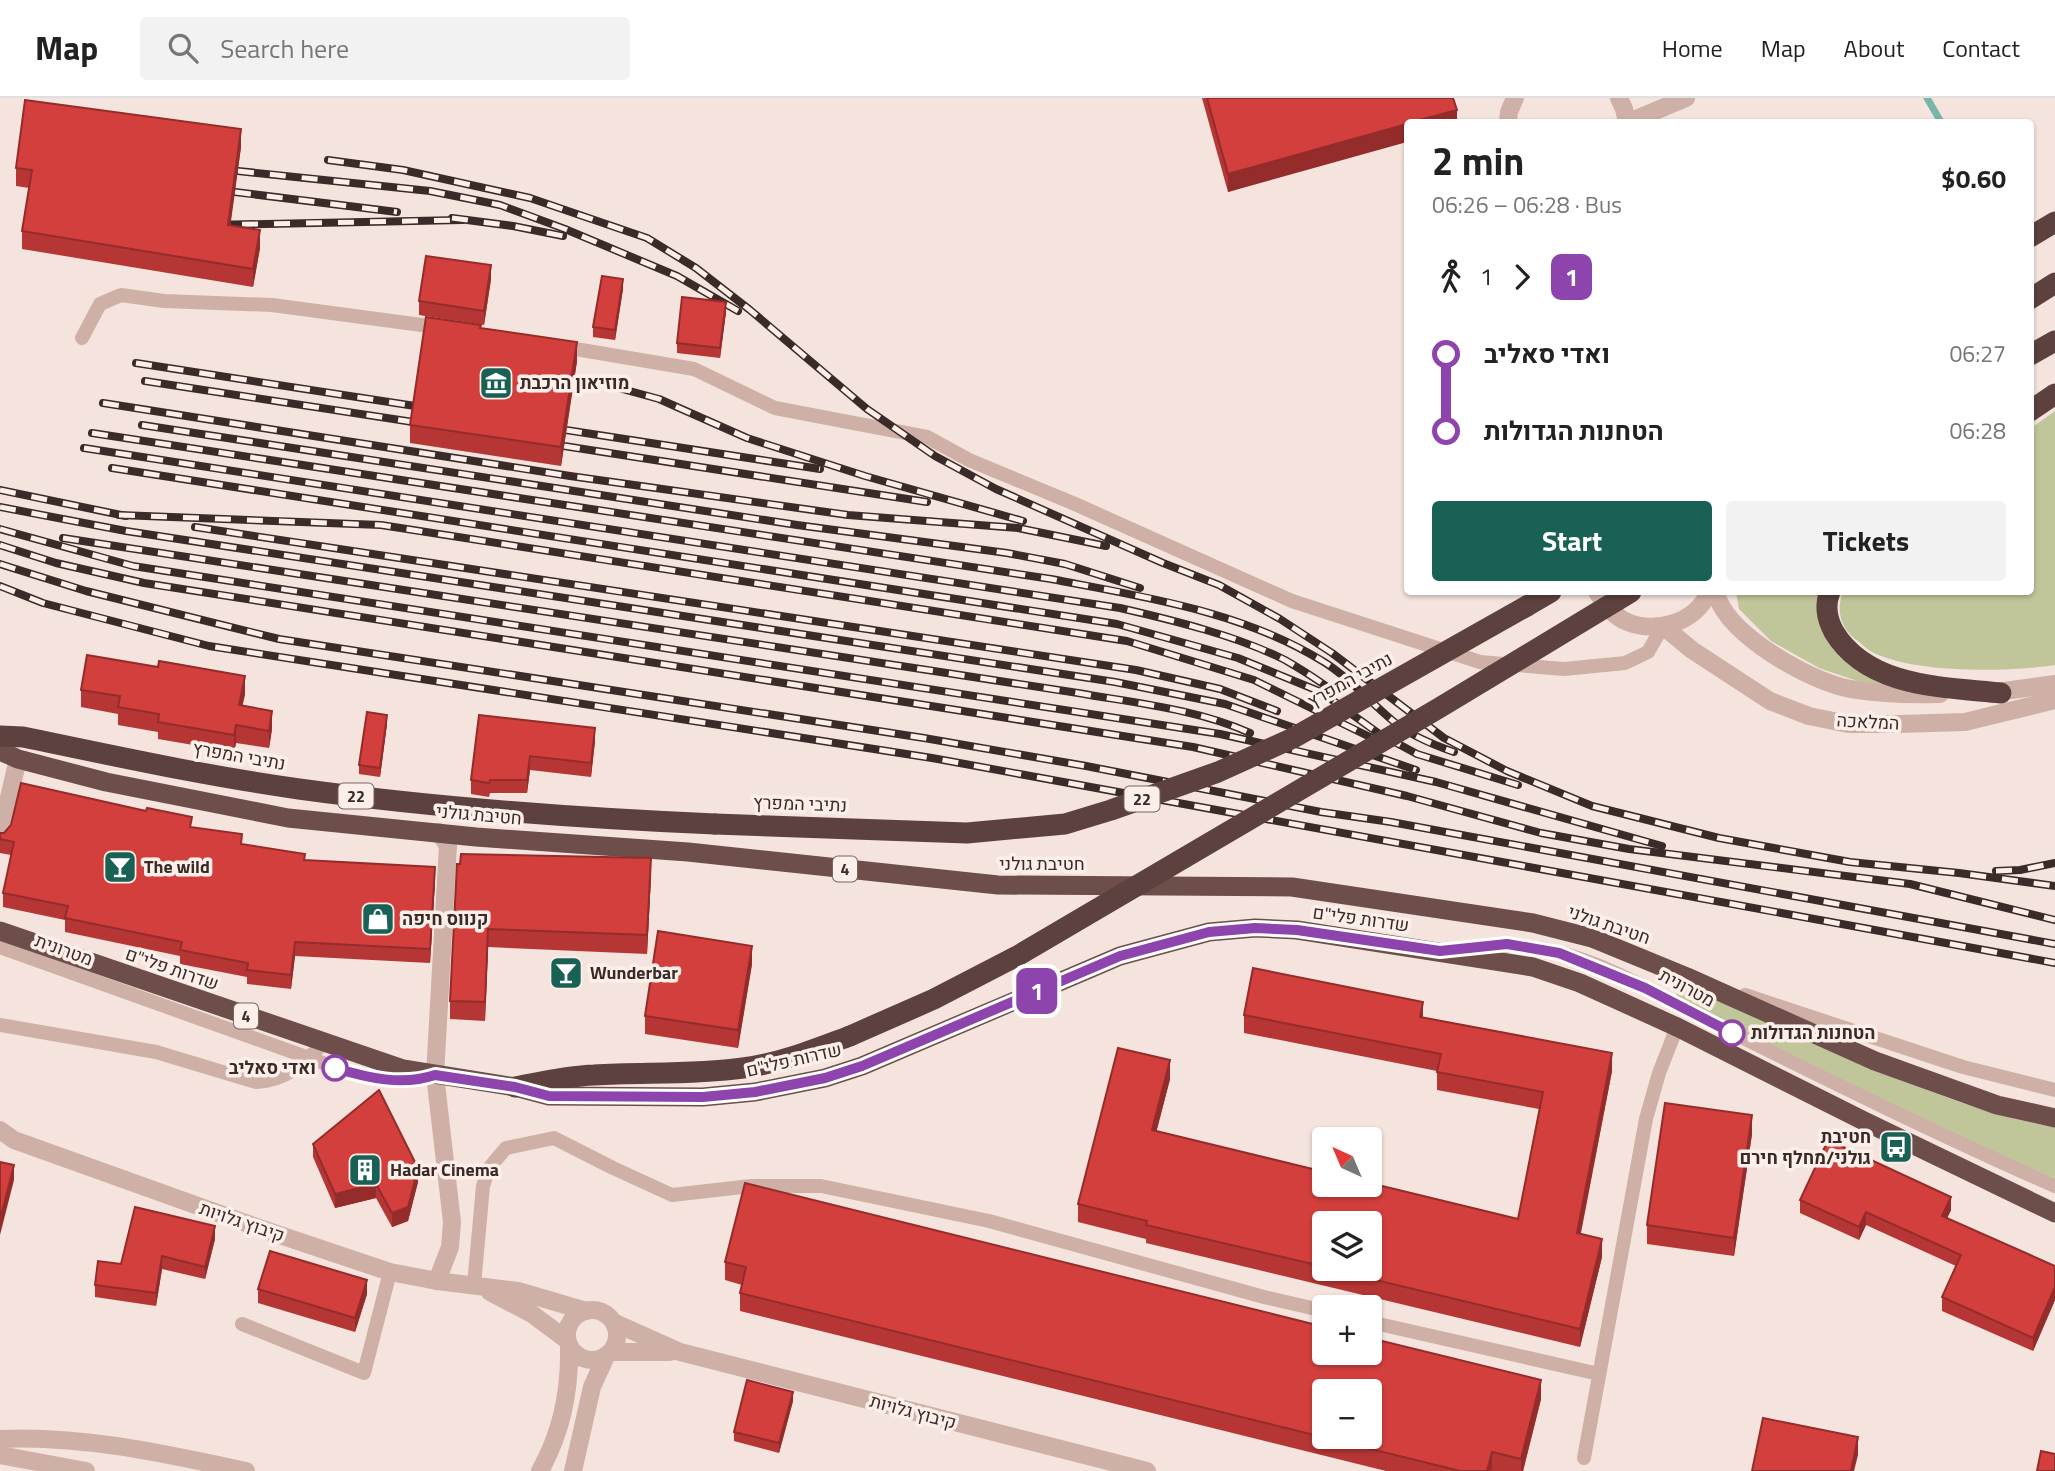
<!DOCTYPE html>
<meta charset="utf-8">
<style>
:root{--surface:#fff;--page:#f2f2f2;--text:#222;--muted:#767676;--line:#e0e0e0;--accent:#196155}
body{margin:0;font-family:"Titillium Web",Heebo,sans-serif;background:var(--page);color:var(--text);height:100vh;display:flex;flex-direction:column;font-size:26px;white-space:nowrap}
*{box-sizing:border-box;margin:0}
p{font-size:23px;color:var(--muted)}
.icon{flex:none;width:38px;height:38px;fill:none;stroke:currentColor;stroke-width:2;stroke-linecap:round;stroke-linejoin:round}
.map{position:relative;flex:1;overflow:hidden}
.side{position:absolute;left:1404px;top:21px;width:630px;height:476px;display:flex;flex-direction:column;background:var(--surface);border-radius:7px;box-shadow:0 2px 5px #0004}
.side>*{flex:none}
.badge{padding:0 14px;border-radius:10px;font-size:24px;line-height:46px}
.needle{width:46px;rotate:316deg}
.tools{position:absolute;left:1312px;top:1029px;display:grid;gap:14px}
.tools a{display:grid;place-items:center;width:70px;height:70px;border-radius:7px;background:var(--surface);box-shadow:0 2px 5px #0004;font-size:35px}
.map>.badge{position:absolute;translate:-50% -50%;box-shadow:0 0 0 4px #fff}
.legs{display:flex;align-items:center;gap:10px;height:77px;padding:0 28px;font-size:23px}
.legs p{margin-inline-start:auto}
.overview{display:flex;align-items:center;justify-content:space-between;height:119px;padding:0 28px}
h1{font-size:38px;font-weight:700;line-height:52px}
.cta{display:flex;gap:14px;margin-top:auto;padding:14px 28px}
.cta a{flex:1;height:80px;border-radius:7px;background:var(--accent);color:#fff;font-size:28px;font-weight:700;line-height:80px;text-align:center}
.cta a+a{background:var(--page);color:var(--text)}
ul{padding:0 28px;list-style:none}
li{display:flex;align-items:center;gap:24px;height:77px;font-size:26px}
li i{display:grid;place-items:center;width:10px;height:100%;margin:0 9px;background:currentColor}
li i::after{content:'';width:18px;height:18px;margin:-9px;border:5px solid;border-radius:50%;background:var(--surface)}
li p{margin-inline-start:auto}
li:first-child i{background:linear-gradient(#0000 50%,currentColor 0)}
li:last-child i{background:linear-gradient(currentColor 50%,#0000 0)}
header{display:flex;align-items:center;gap:42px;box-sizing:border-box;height:98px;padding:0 35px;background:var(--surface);border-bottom:2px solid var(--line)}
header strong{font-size:33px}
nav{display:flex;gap:38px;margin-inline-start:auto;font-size:24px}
.search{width:490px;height:63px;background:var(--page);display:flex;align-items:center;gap:18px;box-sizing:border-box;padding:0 24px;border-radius:7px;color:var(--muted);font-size:26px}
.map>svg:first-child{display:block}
</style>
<header>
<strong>Map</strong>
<div class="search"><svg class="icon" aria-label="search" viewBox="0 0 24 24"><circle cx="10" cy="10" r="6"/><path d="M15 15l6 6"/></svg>Search here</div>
<nav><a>Home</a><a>Map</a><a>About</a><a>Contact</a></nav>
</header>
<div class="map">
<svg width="2055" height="1373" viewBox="0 0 2055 1373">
<rect width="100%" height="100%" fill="#f5e4dd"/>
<g fill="#c1c69a">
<path d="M2055 313V567C2008 574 1915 576 1872 554 1866 551 1861 545 1855 541 1840 529 1836 511 1843 494H2030V331Z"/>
<polygon points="1736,494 1822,494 1821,526 1909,590 1878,590 1819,570 1771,543 1739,511"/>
<path d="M1685 885C1738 909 1790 932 1842 956 1910 986 1981 1017 2055 1029V1080L1983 1051 1726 925 1676 897Z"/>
</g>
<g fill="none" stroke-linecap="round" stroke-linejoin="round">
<polyline stroke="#78b5aa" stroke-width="7" points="1927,0 1941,24"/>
<g stroke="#cfb0a7" stroke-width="14">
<polyline points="82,240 100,206 121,197 164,203 272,207 444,230"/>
<polyline points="558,248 694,271 775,310 927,339 969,362 1075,406 1292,503 1480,564 1564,571 1625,565 1648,554 1663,528"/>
<path d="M0 849 351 975C377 981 404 987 431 978"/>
<path d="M1451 852C1488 847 1521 845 1557 854 1616 868 1670 905 1725 931 1834 985 1943 1039 2055 1088"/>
<polyline points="1745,897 1963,969 2055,992"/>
<path d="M0 927 156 954 256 984C286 983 305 965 324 944"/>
<polyline points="474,1187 483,1088 489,1070 506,1050 554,1040 613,1070 672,1097 751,1088 821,1088 989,1123 1264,1199 1325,1213"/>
<polyline points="1370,1224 1599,1276"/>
<polyline points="242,1226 364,1275 390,1174"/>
<polyline points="1584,1360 1646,1021 1659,975 1677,929"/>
</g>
<polyline stroke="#cfb0a7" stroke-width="18" points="0,738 18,661"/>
<g stroke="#cfb0a7" stroke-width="18">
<polyline points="1619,0 1624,11 1627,24"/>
<polyline points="1508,24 1509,14 1515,0"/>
<polyline points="1629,24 1686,0"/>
<path d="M1597 494C1604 505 1611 515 1623 522 1653 537 1695 526 1709 494"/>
<path d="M1716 494C1724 533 1796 574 1832 586 1860 596 1910 597 1940 596"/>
<polyline points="1663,528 1692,552 1770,603 1809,618 1848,626 1899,626 1965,624 2055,602"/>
<polyline points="1989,595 2055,586"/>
<polyline points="0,1032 14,1042 268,1133 390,1174 437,1183 518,1193 586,1213"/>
<polyline points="437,1183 450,1149 452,1124 435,977 447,765 448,748 439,734"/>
<polyline points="490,1194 532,1216 567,1242"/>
<circle cx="592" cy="1237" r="25"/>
<polyline points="615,1225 680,1254 1147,1373"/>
<polyline points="611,1254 670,1254"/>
</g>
<g stroke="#cfb0a7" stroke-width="18">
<path d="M0 1341C82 1337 166 1356 246 1373"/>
<polyline points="0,1357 86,1373"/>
<path d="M540 1373C562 1334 570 1293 569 1249"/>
<polyline points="573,1373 592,1289 606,1258"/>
</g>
<g stroke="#6d4e4b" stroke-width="19">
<polyline points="0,653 18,661 106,684 288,720 476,739 688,754 998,787 1292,789 1533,825 1592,840 1687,879 1875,963 1997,1007 2055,1020"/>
<polyline points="0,833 403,971 515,989 549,998 703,999 755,994 825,980 862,968 1120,858 1209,834 1255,830 1297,832 1533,869 1580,885 1677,929 1864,1023 2055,1115"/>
</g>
<g stroke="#5c413e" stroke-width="21">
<polyline points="2030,139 2055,124"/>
<polyline points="2030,201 2055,185"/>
<polyline points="2030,257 2055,243"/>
<polyline points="2030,313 2055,296"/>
<path d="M1830 494C1824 508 1827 521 1834 534 1868 590 1944 589 2001 595"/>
<polyline points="1527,508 1551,494"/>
<path d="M0 638 23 639C115 658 206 678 299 691 437 710 576 720 715 726"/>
<path d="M515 989C541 984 567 978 594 977 644 974 693 977 743 970 781 965 815 951 850 938"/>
</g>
<defs>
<g id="rail">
<polyline points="328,62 403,72 530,100 647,140 696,170 750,212 867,311 935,358 996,391 1163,465 1219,487 1280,521 1332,555 1444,640 1507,673 1592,708 1719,740 1850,764 1959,775 2055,788"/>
<polyline points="238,73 430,93 500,107 565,131 677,178 738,213"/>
<polyline points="235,94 397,114"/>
<polyline points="452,120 513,128 563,138"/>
<polyline points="210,127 462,122"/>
<polyline points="136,265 415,308"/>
<polyline points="145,283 413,324"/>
<polyline points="615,289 659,301 747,340 865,378 1023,423"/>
<polyline points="103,305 570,378 848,417 1018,430 1106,448"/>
<polyline points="142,327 797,427 1007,455 1065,466 1140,490"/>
<polyline points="566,332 820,371"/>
<path d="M92 335 1051 481C1144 499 1242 513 1324 564 1350 580 1370 604 1393 623 1409 637 1434 647 1454 654"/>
<polyline points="564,348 927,404"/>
<path d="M84 350 1120 510C1172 522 1238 538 1285 562 1299 570 1313 579 1326 588"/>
<polyline points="112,370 1117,526 1238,560 1321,594 1378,635 1417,656 1518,687"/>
<polyline points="0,392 126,418"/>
<polyline points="0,409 126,433 1115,584 1225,606 1416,672"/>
<polyline points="119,417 381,427 1127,543 1254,582 1376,642"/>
<polyline points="195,429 1136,572 1220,591 1277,613"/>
<polyline points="0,431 133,468 1220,636 1436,684 1662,748"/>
<path d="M63 440 1078 595C1135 605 1197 611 1250 635"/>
<polyline points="0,447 56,465 144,485 1193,649 1407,698 1541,735 1629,751 1910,786 2055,822"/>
<polyline points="0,466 86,493 279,541 924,640 1086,668 1321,714 1391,724 2055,846"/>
<polyline points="0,488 43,505 209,548 932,660 2055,865"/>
<polyline points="1996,773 2020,772 2055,765"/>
</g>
</defs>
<use href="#rail" stroke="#3a2a28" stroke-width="8"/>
<use href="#rail" stroke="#fcefea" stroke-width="5" stroke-dasharray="16" stroke-linecap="butt"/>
<g stroke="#5c413e" stroke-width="21">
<polyline points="715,726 967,735 1065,726 1111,712 1218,674 1293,640 1527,508"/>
<polyline points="850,938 934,901 1019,857 1439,610 1631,494"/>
</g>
</g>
<g fill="#b53634" fill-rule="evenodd">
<polygon points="1202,0 1453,0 1457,24 1228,94"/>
<polygon points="241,49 230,127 260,150 253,189 22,151 22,133 29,90 16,88 16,70"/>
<polygon points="491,181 484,227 419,217 419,203"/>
<polygon points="623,191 615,242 593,239 593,229"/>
<polygon points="726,214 720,260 677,255 677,245"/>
<polygon points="481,230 577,263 561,368 410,345 410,327"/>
<polygon points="81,592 245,596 242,608 272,631 269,650 236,645 234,654 158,641 158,634 118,627 118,616 81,609"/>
<polygon points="479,617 595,643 591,679 530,672 527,695 490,695 489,699 471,696 471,682"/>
<polygon points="387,626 380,679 359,676 359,667"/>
<polygon points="192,729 242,746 305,762 435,783 430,865 295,858 291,891 247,886 247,879 180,866 180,858 65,834 65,822 3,809 3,795 11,757 0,755 0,735"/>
<polygon points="457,766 651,778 647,856 488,849 485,923 450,921 450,903"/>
<polygon points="752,866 738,950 645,936 645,918"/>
<path d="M1244 917 1423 920 1612 973 1581 1135 1602 1159 1580 1249 1146 1145V1141L1078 1124V1106L1170 981 1156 1034 1518 1121 1539 1011 1437 992V973L1244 935ZM1325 1125 1370 1171H1325Z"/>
<polygon points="1752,1036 1734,1158 1647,1146 1647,1127"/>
<polygon points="313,1046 418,1084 408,1123 392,1129 376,1100 335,1110 313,1059"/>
<polygon points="1800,1102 1951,1112 1947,1120 2055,1168 2055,1202 2033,1253 1942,1213 1942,1199 1956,1168 1866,1127 1859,1142 1800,1115"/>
<polygon points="215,1141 205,1181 162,1171 156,1208 95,1199 95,1187 121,1166"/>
<polygon points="725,1164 1541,1301 1523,1373 1386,1373 740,1213 740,1195 742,1187 725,1182"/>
<polygon points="258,1191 367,1196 355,1234 258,1205"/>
<polygon points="793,1303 779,1355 734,1343 734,1334"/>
</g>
<g fill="#942c2b">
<polygon points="1457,12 1457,24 1412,24"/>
<polygon points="1407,26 1407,44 1228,94 1228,76"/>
<polygon points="241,31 241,49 228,145 228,127"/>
<polygon points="260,132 260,150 253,189 253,171"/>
<polygon points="491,167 491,181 484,227 484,213"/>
<polygon points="623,181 623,191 615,242 615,232"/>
<polygon points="726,204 726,214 720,260 720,250"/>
<polygon points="577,244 577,263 561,368 561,349"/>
<polygon points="245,578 245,596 239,625 239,607"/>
<polygon points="272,613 272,631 269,650 269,633"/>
<polygon points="387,617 387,626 380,679 380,670"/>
<polygon points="236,627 236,645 234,654 234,637"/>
<polygon points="595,630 595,643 591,679 591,665"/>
<polygon points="530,658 530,672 527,695 527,682"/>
<polygon points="651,760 651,778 647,856 647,837"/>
<polygon points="435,769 435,783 430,865 430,851"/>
<polygon points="488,831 488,849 485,923 485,904"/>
<polygon points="295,844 295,858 291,891 291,877"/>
<polygon points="752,848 752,866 738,950 738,932"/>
<polygon points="1423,904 1423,922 1420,919"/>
<polygon points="1612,955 1612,973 1577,1153 1577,1135"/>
<polygon points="1170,962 1170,981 1152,1051 1152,1032"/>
<polygon points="1752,1017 1752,1036 1734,1158 1734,1140"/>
<polygon points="14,1067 14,1082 0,1137 0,1122"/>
<polygon points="418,1070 418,1084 408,1123 392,1129 392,1115"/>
<polygon points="376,1086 376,1100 335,1110 335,1096"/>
<polygon points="1951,1099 1951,1112 1942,1131 1942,1118"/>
<polygon points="1866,1114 1866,1127 1859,1142 1859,1129"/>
<polygon points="215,1128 215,1141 205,1181 205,1169"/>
<polygon points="1602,1141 1602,1159 1580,1249 1580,1231"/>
<polygon points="162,1158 162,1171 156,1208 156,1195"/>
<polygon points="367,1182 367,1196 355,1234 355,1220"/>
<polygon points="2055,1189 2055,1202 2033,1253 2033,1240"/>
<polygon points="1541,1282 1541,1301 1523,1373 1521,1373 1521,1361"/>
<polygon points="793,1294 793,1303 779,1355 779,1345"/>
<polygon points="1858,1339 1858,1357 1854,1373 1851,1373"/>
<polygon points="1492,1354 1492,1372 1487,1373"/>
</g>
<g fill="#d33f3d" stroke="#942c2b" stroke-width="2" fill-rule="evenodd">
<polygon points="1207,0 1453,0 1457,12 1412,24 1407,24 1407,26 1228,76"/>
<polygon points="25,2 241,31 228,127 260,132 253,171 22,133 32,72 16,70"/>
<polygon points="426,158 491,167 484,213 419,203"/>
<polygon points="602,178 623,181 615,232 593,229"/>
<polygon points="682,199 726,204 720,250 677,245"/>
<polygon points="426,219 481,227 480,230 577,244 561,349 410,327"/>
<polygon points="87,557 158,569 159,563 245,578 239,607 272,613 269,633 236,627 234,637 158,624 159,616 118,609 120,598 81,592"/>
<polygon points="367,614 387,617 380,670 359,667"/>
<polygon points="479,617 595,630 591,665 530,658 527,682 490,682 489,685 471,682"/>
<polygon points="21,685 146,713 147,710 192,719 190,729 242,736 241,746 305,756 304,762 435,769 430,851 295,844 291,877 247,872 248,865 180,852 182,844 65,820 68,808 3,795 14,744 0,741 0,735 4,735 11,727"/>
<polygon points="461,756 651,760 647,837 488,831 485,904 450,903 457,766 460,766"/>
<polygon points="658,833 752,848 738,932 645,918"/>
<polygon points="1253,870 1423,904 1420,919 1612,955 1577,1135 1602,1141 1580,1231 1330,1171 1370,1171 1370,1125 1325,1125 1325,1169 1146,1127 1147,1123 1078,1106 1118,950 1170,962 1152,1032 1325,1074 1325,1087 1370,1087 1370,1085 1518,1121 1543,994 1437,974 1441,956 1244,917"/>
<polygon points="379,992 418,1070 408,1109 392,1115 376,1086 335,1096 313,1046"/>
<polygon points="1665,1005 1752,1017 1734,1140 1647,1127"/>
<polygon points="1828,1042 1951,1099 1942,1118 2055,1168 2055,1189 2033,1240 1942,1199 1961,1157 1866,1114 1859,1129 1800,1102"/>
<polygon points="0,1064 14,1067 0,1122"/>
<path d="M745 1085 1325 1229V1255H1370V1240L1541 1282 1521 1361 1492 1354 1487 1373H1460L740 1195 746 1169 725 1164ZM1325 1293H1370V1339H1325Z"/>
<polygon points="135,1109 215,1128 205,1169 162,1158 156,1195 95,1187 98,1163 121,1166"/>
<polygon points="270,1153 367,1182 355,1220 258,1191"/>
<polygon points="747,1282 793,1294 779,1345 734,1334"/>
<polygon points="1763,1320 1858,1339 1851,1373 1752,1373"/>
<polygon points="2041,1353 2055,1356 2055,1373 2037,1373"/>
</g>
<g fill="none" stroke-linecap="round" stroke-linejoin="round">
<defs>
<path id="line-1" d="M335 970C368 980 402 988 435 977L515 989 549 998 703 999 755 994 825 980 862 968 1120 858 1209 834 1255 830 1297 832 1440 853 1507 846 1559 855 1645 890 1732 935"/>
</defs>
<use href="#line-1" stroke="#fff" stroke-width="16"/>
<use href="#line-1" stroke="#8e44ad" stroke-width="10"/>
</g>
<defs>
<symbol id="museum-square" viewBox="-11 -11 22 22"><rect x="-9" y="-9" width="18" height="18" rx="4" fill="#196155" stroke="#fcefea"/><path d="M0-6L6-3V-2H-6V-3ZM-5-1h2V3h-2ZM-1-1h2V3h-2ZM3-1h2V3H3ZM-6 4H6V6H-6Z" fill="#fff"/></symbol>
<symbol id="bar-square" viewBox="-11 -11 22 22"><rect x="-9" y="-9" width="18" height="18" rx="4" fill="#196155" stroke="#fcefea"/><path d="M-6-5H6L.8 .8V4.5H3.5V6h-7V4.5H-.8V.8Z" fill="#fff"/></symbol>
<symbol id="shop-square" viewBox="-11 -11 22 22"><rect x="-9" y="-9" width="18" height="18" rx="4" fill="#196155" stroke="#fcefea"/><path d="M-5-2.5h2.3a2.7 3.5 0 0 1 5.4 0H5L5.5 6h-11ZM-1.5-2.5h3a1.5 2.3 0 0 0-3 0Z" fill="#fff"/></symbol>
<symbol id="bus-square" viewBox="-11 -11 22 22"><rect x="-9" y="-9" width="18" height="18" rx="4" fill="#196155" stroke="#fcefea"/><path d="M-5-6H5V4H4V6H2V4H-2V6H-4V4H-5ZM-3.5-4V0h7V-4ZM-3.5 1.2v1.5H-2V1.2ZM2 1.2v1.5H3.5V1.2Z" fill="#fff"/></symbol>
<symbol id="building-square" viewBox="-11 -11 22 22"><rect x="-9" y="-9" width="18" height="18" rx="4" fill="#196155" stroke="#fcefea"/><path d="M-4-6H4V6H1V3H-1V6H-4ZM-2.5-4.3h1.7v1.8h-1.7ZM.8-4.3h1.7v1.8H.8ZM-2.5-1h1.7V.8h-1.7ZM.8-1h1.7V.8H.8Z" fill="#fff"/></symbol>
</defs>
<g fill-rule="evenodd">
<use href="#museum-square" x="477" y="266" width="38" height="38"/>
<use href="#bar-square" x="101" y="750" width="38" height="38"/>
<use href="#shop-square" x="359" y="802" width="38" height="38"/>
<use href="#bar-square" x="547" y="856" width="38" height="38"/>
<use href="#bus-square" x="1877" y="1030" width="38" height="38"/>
<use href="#building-square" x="346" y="1053" width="38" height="38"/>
</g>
<g fill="#fff" stroke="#8e44ad" stroke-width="3.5">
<circle cx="1732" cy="935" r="12"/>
<circle cx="335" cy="970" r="12"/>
</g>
<g text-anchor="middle" stroke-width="7" stroke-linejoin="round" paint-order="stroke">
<g fill="#fcefea" stroke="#746562" stroke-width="2">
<rect x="338.5" y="685.5" width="35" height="25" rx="5"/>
<rect x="1124.5" y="688.5" width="35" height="25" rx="5"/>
<rect x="833" y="758.5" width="24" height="25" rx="5"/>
<rect x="234" y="905.5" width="24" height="25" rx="5"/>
</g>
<g font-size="16" font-weight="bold" fill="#3a2a28">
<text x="356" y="704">22</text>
<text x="1142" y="707">22</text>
<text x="845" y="777">4</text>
<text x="246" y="924">4</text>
</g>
<g font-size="18" font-weight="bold" fill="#3a2a28" stroke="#fcefea" text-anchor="start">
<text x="520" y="291">מוזיאון הרכבת</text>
<text x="144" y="775">The wild</text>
<text x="402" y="827">קנווס חיפה</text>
<text x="590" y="881">Wunderbar</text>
<text x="1871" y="1045" text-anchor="end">חטיבת<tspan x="1871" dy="21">גולני/מחלף חירם</tspan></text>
<text x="390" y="1078">Hadar Cinema</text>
</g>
<g font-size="18" fill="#3a2a28" stroke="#fcefea">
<text transform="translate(1350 582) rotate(-29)" y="6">נתיבי המפרץ</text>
<text transform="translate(1868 624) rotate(3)" y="6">המלאכה</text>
<text transform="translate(239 658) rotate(10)" y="6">נתיבי המפרץ</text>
<text transform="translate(800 706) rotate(2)" y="6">נתיבי המפרץ</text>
<text transform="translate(479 717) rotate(5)" y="6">חטיבת גולני</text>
<text x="1042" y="772">חטיבת גולני</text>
<text transform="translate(1361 821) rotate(8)" y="6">שדרות פלי"ם</text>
<text transform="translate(1609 827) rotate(19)" y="6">חטיבת גולני</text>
<text transform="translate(64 852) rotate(20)" y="6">מטרונית</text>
<text transform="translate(172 871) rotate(19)" y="6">שדרות פלי"ם</text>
<text transform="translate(1687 890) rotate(28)" y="6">מטרונית</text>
<text transform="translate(794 962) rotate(-13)" y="6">שדרות פלי"ם</text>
<text transform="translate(242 1124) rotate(19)" y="6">קיבוץ גלויות</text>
<text transform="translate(913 1314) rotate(15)" y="6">קיבוץ גלויות</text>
</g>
<g font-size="18" font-weight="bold" fill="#3a2a28" stroke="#fcefea" text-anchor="start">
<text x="1751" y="941">הטחנות הגדולות</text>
<text x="316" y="976" text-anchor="end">ואדי סאליב</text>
</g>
</g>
</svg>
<div class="tools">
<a><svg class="needle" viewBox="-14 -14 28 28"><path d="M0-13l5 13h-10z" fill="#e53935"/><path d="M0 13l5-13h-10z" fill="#767676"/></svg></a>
<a><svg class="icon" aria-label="layers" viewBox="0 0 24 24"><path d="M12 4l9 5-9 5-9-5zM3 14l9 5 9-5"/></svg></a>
<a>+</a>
<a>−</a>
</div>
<b class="badge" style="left:1037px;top:893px;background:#8e44ad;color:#fff">1</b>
<section class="side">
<div class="overview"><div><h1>2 min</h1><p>06:26 – 06:28 · Bus</p></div><b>$0.60</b></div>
<div class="legs"><svg class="icon" aria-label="walk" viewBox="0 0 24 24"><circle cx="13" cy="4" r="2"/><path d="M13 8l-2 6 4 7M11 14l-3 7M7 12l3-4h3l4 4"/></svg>1<svg class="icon" aria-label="forward" viewBox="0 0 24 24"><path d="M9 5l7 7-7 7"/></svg><b class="badge" style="background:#8e44ad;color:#fff">1</b></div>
<ul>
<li><i style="color:#8e44ad"></i><b>ואדי סאליב</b><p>06:27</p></li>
<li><i style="color:#8e44ad"></i><b>הטחנות הגדולות</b><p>06:28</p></li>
</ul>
<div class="cta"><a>Start</a><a>Tickets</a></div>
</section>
</div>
